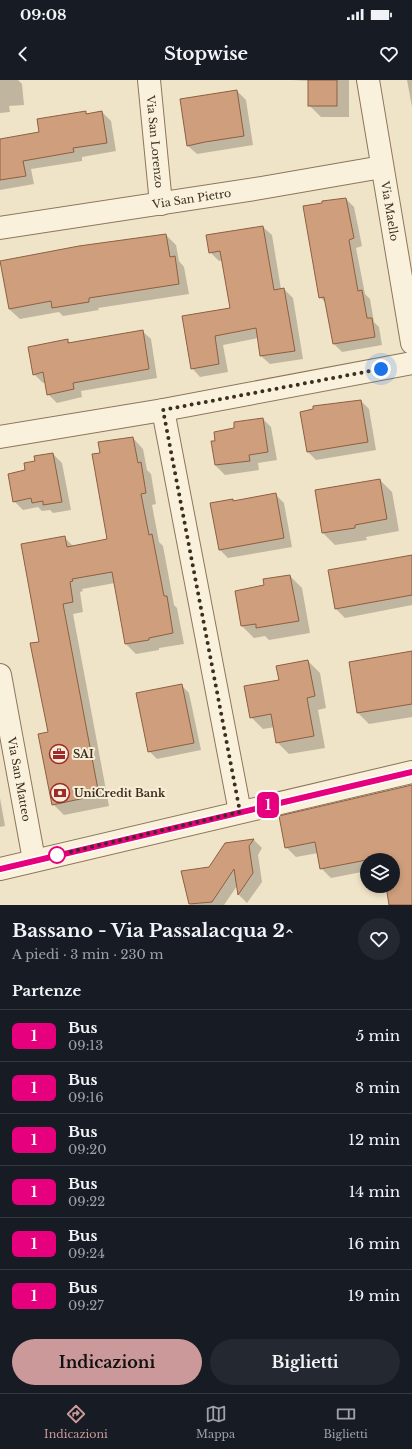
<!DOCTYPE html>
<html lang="it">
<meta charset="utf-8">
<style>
:root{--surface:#171b24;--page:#242831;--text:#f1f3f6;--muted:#9ea1a6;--line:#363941;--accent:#cc999b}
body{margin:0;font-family:"Libre Baskerville",serif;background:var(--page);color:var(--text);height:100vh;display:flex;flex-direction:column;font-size:15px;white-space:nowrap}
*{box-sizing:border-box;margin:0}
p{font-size:13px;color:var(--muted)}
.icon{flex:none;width:22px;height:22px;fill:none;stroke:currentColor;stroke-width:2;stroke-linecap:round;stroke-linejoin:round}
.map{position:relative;height:825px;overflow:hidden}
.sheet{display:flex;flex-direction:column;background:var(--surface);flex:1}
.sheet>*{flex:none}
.badge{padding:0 8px;border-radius:6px;font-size:14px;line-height:26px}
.fabs{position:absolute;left:360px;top:773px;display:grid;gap:8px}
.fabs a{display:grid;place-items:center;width:40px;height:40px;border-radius:50%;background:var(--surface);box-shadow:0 2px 6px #0003;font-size:20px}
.you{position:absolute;width:20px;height:20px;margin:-10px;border:3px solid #fff;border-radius:50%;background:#1a73e8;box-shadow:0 0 0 6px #1a73e833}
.map>.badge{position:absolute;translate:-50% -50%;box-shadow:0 0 0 2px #fff}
h2{padding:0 12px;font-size:15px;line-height:36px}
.round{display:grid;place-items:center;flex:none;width:42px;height:42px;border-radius:21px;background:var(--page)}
.summary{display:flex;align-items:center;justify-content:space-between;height:68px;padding:0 12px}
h1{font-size:19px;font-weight:700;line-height:30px}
.cta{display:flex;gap:8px;margin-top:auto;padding:8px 12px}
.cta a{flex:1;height:46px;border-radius:24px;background:var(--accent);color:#111;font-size:16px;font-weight:700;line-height:46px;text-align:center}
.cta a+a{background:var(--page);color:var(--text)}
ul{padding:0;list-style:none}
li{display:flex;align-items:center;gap:12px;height:52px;padding:0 12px;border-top:1px solid var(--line)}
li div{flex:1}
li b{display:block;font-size:15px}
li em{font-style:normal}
li .badge{min-width:44px;font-weight:700;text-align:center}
.status{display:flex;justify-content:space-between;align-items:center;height:28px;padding:0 20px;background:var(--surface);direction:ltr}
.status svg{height:11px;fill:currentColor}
header{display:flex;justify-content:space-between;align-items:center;height:52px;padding:0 12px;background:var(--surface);font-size:18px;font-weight:700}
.dock{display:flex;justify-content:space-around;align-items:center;height:56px;border-top:1px solid var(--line);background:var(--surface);font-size:11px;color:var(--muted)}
.dock a{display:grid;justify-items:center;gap:2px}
.dock .current{color:var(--accent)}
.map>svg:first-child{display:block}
</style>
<div class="status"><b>09:08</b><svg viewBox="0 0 49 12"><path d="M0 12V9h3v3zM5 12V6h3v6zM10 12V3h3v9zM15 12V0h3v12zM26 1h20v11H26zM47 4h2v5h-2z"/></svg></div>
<header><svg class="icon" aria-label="back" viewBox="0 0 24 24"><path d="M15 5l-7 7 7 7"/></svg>Stopwise<svg class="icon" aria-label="heart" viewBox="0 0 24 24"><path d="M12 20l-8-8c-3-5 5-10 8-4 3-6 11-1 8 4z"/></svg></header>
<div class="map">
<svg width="412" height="825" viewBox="0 0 412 825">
<rect width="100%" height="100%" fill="#f0e4c8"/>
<g fill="#0003">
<polygon points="0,0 18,0 22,4 24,25 9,26 10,32 0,33"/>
<polygon points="292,0 349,0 349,37 321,37 309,25 309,1"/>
<polygon points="407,0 412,0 412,27"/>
<polygon points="237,11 246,20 253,65 197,74 188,66"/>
<polygon points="85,32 88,35 102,32 111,41 116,71 82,77 82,81 31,89 34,104 0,110 0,60 40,53"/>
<polygon points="346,119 354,127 362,166 356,168 365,214 370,219 374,242 379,247 382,265 342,272 334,264 326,223 320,217"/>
<polygon points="263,147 272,155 281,209 284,209 293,218 303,279 270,284 261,276 258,258 223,265 228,292 200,297 192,288 231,229 223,180 219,181 210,172 208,156"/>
<polygon points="166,155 176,165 179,181 184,187 189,214 98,228 99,230 63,236 59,232 20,239 9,229"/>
<polygon points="142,251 151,259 157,298 81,311 82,317 57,323 48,314 46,302 43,303 34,294 67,260 71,264"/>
<polygon points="361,321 369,329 376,370 316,380 308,372 301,333 314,330 314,327"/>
<polygon points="263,339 271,347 277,380 258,383 259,390 225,395 216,386 212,362 216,361 235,349"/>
<polygon points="133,358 143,369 147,390 151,394 156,424 152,425 159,462 163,466 174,525 177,528 184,564 159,568 159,570 136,574 126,564 115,503 82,509 83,511 80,512 83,532 73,534 109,726 64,735 53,724 49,653 40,563 64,457 74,467 108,460 101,374"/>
<polygon points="53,374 62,383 71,430 53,433 50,430 42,431 38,427 23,430 14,421 27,391 36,382"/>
<polygon points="380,400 392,412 399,451 366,457 367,460 335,465 323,453 316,411"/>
<polygon points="275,414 284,423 292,467 228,478 220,470 232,420 234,422"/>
<polygon points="412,478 412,525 345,538 336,529"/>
<polygon points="290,496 302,508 310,553 269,560 265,556 254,558 242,546 265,506"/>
<polygon points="412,572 412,637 369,644 358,633"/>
<polygon points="308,581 320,593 326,628 318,630 325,668 289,674 277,662 275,647 263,649 251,637 280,600"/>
<polygon points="181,605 189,613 201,670 157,679 149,671"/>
<polygon points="412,706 412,825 390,825 387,806 393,806 393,780 367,780 367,791 331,798 321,788 318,773 296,777 286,767"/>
<polygon points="0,718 5,746 0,747"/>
<polygon points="254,760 262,768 258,775 262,802 247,823 239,815 237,806 224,825 191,825 190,823 209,788 225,763"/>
</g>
<g fill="#cf9f7d" stroke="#8d5f41">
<rect x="308" y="0" width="29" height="26"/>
<polygon points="237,10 244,56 205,62 187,66 180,19"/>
<polygon points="86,31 86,34 102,31 107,63 73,68 74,72 23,81 26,96 0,100 0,59 39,52 37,39"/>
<polygon points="346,118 354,158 349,160 358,211 362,210 367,238 372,238 375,257 333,264 324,217 319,218 303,126 322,123 322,121"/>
<polygon points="263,146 274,210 284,208 295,271 260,276 256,248 215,256 219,284 191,289 182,236 230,228 220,171 209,173 206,155"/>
<polygon points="166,154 170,177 175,176 179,204 89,218 89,222 52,228 51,221 9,229 0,181 79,166"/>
<polygon points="143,250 149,289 73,303 74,309 47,315 43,292 33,295 28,267 68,259 68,263"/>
<polygon points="361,320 368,362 307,372 300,332 313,329 313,326"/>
<polygon points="263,338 268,372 249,375 250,381 215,385 211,361 215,361 214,352 234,348 234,342"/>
<polygon points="133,357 138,383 141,382 146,413 141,414 149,455 152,454 164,516 167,516 173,553 149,558 149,560 125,564 112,492 72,499 73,501 70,502 73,522 63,524 99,715 52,725 38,654 48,652 30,563 39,562 21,464 65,456 67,467 107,459 92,374 100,373 98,362"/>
<polygon points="53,373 62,422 43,425 43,421 32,423 31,418 13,422 8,394 25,390 24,383 35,381 34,376"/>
<polygon points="380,399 387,439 355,445 355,448 322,453 315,410"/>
<polygon points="276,413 284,458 219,470 210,423 233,419 233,421"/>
<polygon points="412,475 412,515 335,529 328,490"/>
<polygon points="290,495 299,541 256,548 256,544 241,546 235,511 264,505 263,499"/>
<polygon points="412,571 412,624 357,633 349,582"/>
<polygon points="308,580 315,616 307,618 314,656 276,663 271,634 250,638 244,606 279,600 276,586"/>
<polygon points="182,604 194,663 148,672 136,613"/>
<polygon points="412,705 412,825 389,825 386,806 393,806 393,780 382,780 382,777 320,789 315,762 285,768 279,736"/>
<polygon points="254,759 249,766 253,793 238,815 234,789 212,822 189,824 181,791 209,787 225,763"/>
</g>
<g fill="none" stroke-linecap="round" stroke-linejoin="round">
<defs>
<g id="minor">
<path id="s1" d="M149 0 161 124"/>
<path id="s2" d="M0 148 261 108 382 87"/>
<polyline points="163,330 240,732"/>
<polyline points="0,357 163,330 412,283"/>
<path id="s3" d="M0 595 34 780"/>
</g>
<g id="tertiary">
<path id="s4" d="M368 0 412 263"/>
<polyline points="0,789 412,692"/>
</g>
</defs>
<use href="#minor" stroke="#8d765c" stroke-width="24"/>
<use href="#tertiary" stroke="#8d765c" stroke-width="24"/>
<use href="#minor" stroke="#faf1dc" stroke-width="22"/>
<use href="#tertiary" stroke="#faf1dc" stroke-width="22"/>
</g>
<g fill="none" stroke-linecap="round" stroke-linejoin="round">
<defs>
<polyline id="line" points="0,789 412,692"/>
</defs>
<use href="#line" stroke="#fff" stroke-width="9"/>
<use href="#line" stroke="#e6007e" stroke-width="6"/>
<polyline stroke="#3d2e20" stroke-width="4" stroke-dasharray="0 7.2" points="57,775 240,732 163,330 381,289"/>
</g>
<defs>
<symbol id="office-ring" viewBox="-11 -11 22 22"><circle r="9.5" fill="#f7eed8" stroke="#9e2a2b" stroke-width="1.5"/><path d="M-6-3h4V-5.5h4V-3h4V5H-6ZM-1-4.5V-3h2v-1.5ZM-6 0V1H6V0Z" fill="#9e2a2b"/></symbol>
<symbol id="bank-ring" viewBox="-11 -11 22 22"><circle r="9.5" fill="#f7eed8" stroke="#9e2a2b" stroke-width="1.5"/><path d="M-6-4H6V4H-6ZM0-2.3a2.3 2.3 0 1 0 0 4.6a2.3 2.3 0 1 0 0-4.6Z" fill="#9e2a2b"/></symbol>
</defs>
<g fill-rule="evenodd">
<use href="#office-ring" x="48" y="663" width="22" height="22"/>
<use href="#bank-ring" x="49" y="702" width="22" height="22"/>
</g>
<circle fill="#fff" stroke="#e6007e" stroke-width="2" cx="57" cy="775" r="8"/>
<g text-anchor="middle" stroke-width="4" stroke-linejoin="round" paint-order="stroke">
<g font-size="11" fill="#3d2e20" stroke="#f7eed8">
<text dy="4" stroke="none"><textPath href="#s1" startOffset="62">Via San Lorenzo</textPath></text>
<text dy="4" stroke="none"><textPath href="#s2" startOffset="194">Via San Pietro</textPath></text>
<text dy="4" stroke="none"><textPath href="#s4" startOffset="133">Via Maello</textPath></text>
<text dy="4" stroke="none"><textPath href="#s3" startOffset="106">Via San Matteo</textPath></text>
</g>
<g font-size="11" font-weight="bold" fill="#3d2e20" stroke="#f7eed8" text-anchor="start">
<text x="73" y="678">SAI</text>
<text x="74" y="717">UniCredit Bank</text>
</g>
</g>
</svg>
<div class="fabs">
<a><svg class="icon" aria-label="layers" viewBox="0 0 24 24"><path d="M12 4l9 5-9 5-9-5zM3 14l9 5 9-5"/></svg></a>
</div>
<div class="you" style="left:381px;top:289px"></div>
<b class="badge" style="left:268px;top:725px;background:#e6007e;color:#fff">1</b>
</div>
<section class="sheet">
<div class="summary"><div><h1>Bassano - Via Passalacqua 2^</h1><p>A piedi · 3 min · 230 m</p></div><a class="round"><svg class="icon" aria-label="heart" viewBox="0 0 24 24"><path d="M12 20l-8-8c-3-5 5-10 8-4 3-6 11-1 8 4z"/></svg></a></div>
<h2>Partenze</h2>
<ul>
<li><span class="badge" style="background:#e6007e;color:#fff">1</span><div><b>Bus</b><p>09:13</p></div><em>5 min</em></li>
<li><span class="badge" style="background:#e6007e;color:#fff">1</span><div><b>Bus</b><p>09:16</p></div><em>8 min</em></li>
<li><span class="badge" style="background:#e6007e;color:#fff">1</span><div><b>Bus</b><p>09:20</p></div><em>12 min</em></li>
<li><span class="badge" style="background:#e6007e;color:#fff">1</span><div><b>Bus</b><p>09:22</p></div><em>14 min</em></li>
<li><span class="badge" style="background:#e6007e;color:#fff">1</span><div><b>Bus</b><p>09:24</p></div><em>16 min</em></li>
<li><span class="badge" style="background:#e6007e;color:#fff">1</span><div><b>Bus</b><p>09:27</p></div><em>19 min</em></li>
</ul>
<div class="cta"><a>Indicazioni</a><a>Biglietti</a></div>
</section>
<nav class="dock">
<a class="current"><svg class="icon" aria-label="directions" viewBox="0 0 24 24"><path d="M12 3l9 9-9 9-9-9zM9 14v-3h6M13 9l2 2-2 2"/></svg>Indicazioni</a>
<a><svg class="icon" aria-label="map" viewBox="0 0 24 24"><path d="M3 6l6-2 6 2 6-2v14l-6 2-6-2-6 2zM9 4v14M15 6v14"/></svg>Mappa</a>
<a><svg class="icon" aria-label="tickets" viewBox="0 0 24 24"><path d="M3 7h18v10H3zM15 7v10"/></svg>Biglietti</a>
</nav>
